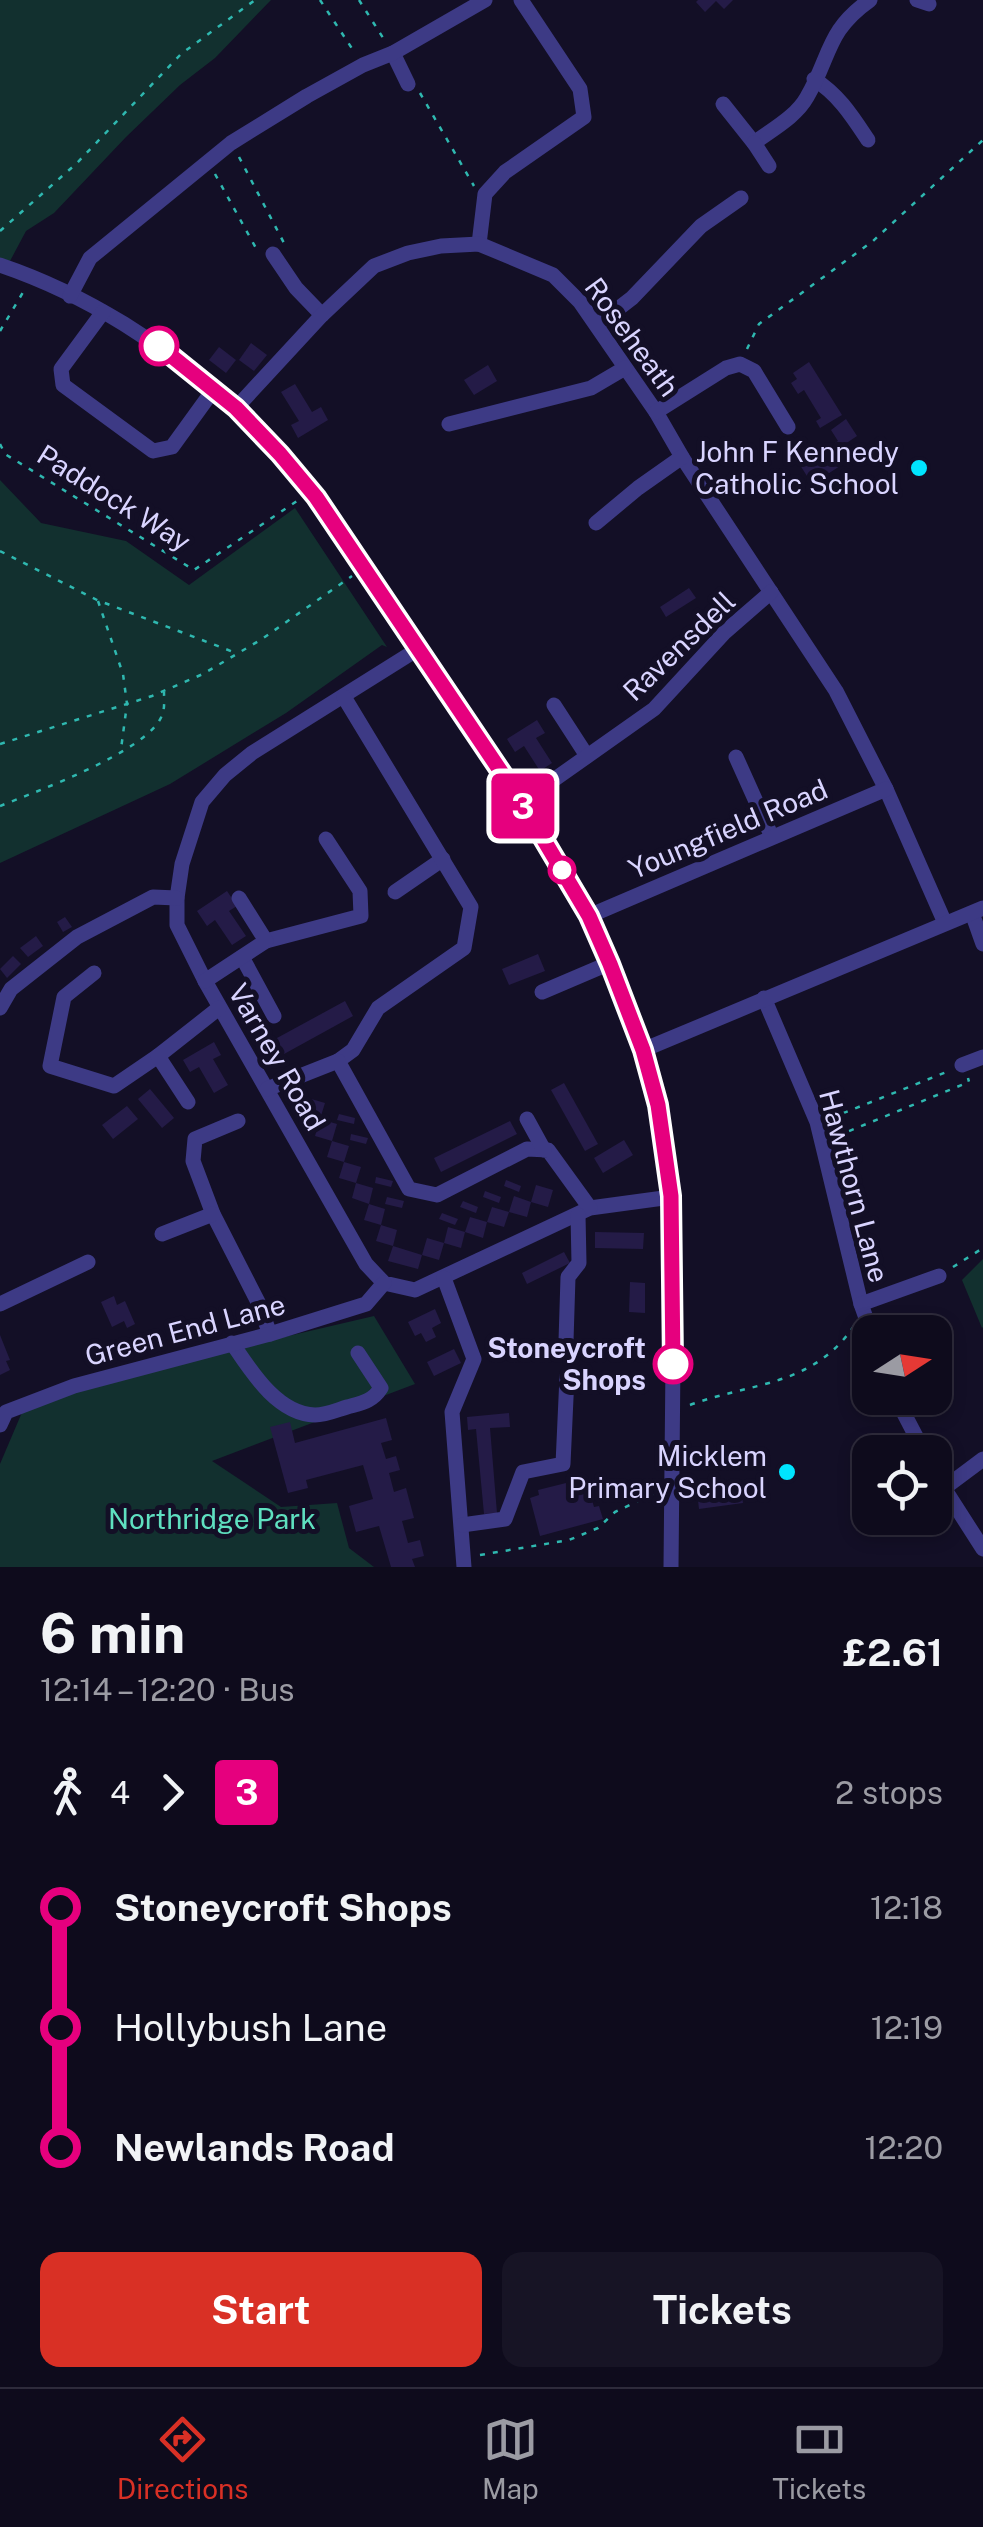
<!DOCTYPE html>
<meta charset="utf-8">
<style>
:root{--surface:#0e0b1c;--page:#171425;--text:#f1f3f6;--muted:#9b9ba3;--line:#2e2b3b;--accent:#d93025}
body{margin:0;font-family:"Public Sans",sans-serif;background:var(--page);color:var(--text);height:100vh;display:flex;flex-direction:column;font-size:38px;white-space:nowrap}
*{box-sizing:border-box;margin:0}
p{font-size:32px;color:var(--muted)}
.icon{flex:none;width:55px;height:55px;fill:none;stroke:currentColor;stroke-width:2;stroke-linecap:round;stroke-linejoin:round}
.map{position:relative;height:1567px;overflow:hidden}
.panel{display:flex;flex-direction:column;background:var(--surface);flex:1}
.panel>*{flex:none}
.badge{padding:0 20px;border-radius:8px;font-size:35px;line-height:65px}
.needle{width:65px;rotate:78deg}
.controls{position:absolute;left:852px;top:1315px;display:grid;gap:20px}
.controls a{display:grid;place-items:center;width:100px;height:100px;border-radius:20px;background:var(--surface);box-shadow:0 5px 15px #0003,0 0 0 2px var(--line);font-size:50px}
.map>.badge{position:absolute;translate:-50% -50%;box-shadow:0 0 0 5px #fff}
.legs{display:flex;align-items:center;gap:15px;height:110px;padding:0 40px;font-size:32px}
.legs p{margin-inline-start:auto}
.overview{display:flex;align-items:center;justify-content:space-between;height:170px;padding:0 40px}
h1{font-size:55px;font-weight:700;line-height:75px}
.primary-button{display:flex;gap:20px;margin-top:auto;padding:20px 40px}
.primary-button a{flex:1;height:115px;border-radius:20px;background:var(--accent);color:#fff;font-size:40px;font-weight:700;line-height:115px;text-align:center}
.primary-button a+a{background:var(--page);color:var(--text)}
ul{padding:0 40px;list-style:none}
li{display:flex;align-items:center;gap:35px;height:120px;font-size:38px}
li i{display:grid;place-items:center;width:15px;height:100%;margin:0 12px;background:currentColor}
li i::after{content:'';width:25px;height:25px;margin:-12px;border:8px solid;border-radius:50%;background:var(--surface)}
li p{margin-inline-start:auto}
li:first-child i{background:linear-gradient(#0000 50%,currentColor 0)}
li:last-child i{background:linear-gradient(currentColor 50%,#0000 0)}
.tab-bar{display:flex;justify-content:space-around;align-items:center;height:140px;border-top:2px solid var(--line);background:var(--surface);font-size:28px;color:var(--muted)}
.tab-bar a{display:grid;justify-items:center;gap:5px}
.tab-bar .current{color:var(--accent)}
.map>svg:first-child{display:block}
</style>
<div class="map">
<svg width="983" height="1567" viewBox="0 0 983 1567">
<rect width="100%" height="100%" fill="#130f26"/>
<g fill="#12302f">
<polygon points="0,0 271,0 215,58 180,85 126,137 54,213 26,231 10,261 0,259"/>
<polygon points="0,480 41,523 126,541 189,585 295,508 387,647 382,645 286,713 170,784 0,863"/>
<polygon points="983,1259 983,1327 982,1328 962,1280"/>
<polygon points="374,1316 415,1384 212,1461 281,1507 337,1503 349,1548 374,1567 0,1567 0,1464 23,1410 117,1376"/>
</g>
<g fill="#241b47">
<polygon points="698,0 733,0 724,9 716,1 705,12 696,2"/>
<polygon points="251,343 267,355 254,371 239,360"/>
<polygon points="219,347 236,360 226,373 209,360"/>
<polygon points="809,362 842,415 820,428 816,421 821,418 804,390 798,394 791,383 797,379 793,373"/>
<polygon points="488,365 497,381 474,395 464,380"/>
<polygon points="295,384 312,412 321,407 328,420 298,438 291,425 299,421 281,392"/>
<polygon points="846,419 857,436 842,446 851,459 812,484 800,465 838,441 831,430"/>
<polygon points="689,588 696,598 666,617 660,607"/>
<polygon points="537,720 545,733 536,738 552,763 540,771 524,746 515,752 507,739"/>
<polygon points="227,891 237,906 229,911 246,936 232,945 215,920 207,926 197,911"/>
<polygon points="65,917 72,927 63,932 57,922"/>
<polygon points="36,936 43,946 28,957 20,948"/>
<polygon points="538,954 545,971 509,985 502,969"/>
<polygon points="13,956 21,964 7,978 0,969"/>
<polygon points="345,1001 353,1016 275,1059 266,1044"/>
<polygon points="214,1042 221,1055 213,1059 228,1085 214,1093 199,1067 190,1072 183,1060"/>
<polygon points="564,1083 598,1144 585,1151 551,1090"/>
<polygon points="150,1089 174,1118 162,1128 138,1099"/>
<polygon points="308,1098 325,1103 320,1119 303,1114"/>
<polygon points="127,1106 138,1119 113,1139 102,1125"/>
<polygon points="339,1114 355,1118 354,1124 337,1120"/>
<polygon points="320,1119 337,1124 332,1141 315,1136"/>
<polygon points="510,1121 517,1134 441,1172 434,1158"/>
<polygon points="351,1134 368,1138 366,1144 350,1140"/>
<polygon points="624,1140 633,1155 603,1173 594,1158"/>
<polygon points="332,1141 349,1146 344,1162 327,1157"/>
<polygon points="344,1162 361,1167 356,1183 339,1178"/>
<polygon points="376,1177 393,1181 391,1187 375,1183"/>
<polygon points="506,1180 521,1186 519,1192 504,1186"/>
<polygon points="356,1183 373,1188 369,1204 352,1198"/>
<polygon points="536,1185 553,1190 548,1207 531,1202 527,1217 509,1212 514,1196 531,1202"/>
<polygon points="485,1191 501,1197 499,1203 483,1197"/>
<polygon points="387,1197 404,1201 402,1208 385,1204"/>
<polygon points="463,1201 478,1207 476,1213 460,1207"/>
<polygon points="369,1204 385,1209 381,1225 364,1220"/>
<polygon points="492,1207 509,1212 504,1227 487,1222"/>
<polygon points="442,1213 458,1219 455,1225 439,1219"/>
<polygon points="470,1217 487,1222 483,1238 465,1232"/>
<polygon points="381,1225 397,1230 393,1246 376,1241"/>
<polygon points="448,1227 465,1232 461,1248 444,1243"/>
<polygon points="595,1232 644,1233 643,1249 595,1248"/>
<polygon points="427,1238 444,1243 439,1260 422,1255"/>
<polygon points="393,1246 422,1255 418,1269 388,1261"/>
<polygon points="564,1252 570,1263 527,1284 522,1273"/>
<polygon points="630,1282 645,1283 645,1313 629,1312"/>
<polygon points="114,1296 117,1305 125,1301 135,1324 127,1328 124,1321 112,1327 101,1302"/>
<polygon points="435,1309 441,1323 432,1328 436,1337 426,1342 421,1333 415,1336 408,1322"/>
<polygon points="0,1335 10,1360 6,1361 10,1370 0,1375"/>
<polygon points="454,1349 461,1363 434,1376 427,1362"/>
<polygon points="509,1413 510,1427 490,1428 497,1513 484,1514 476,1429 468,1430 467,1417"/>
<polygon points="386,1418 392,1440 381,1443 386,1459 396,1456 400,1470 389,1473 394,1492 406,1488 414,1518 402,1521 408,1543 420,1540 424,1556 412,1559 415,1567 391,1567 379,1526 356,1532 349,1506 373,1499 363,1465 306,1480 308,1488 288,1493 270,1427 290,1422 295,1443"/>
<polygon points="582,1479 588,1501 592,1500 594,1507 599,1506 603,1519 540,1536 530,1498 539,1495 538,1490"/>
<polygon points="740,1485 743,1503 699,1509 697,1492"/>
</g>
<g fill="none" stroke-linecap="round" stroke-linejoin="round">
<g stroke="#2fb8b0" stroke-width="2.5" stroke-dasharray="5 8" stroke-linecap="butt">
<polyline points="320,0 355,53"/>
<polyline points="359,0 385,41"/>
<polyline points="420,93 474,186"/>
<polyline points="239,157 284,243"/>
<polyline points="215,174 257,250"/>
<polyline points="0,231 77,163 181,54 255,0"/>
<polyline points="0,331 25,289"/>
<polyline points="747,349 759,324 873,241 983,140"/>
<polyline points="0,444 5,454 194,570 297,501"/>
<polyline points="0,551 97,600 236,653"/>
<polyline points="98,601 123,674 127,704 121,749"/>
<polyline points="0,744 152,696 203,674 262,639 352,576"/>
<path d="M0 806C35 792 151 750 162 715 165 709 164 699 164 692"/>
<polyline points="831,1118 949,1071"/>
<polyline points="837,1136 969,1082 968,1078"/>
<polyline points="953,1267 983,1248"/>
<path d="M690 1405C752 1382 812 1387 854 1326"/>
<polyline points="480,1555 569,1540 598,1528 615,1512 657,1492"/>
</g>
<g stroke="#3d3a85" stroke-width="15">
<polyline points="917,0 929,4"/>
<polyline points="393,53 408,84"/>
<path d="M814 79C839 95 852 116 868 140"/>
<path d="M723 104 754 143C771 130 796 117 807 97 831 56 826 31 870 0"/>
<polyline points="754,143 769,166"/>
<polyline points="479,244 485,194 505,172 584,117 580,89 521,0"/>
<polyline points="273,254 296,288 322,315"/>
<path d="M0 265C86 294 167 346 234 407 265 434 288 467 316 497L521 803 589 916 643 1050 658 1105 671 1197 674 1259 671 1567"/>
<polyline points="70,296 90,258 231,143 307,96 363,65 393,53 485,0"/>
<polyline points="103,312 61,369 63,385 153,451 172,447 214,389"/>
<polyline points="597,325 632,298 701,226 741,198"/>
<polyline points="236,408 322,315 374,266 408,253 441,246 479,244 553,275 580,302 656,412 682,457 836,691 886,789 945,923"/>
<polyline points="656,412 726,368 740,364 754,371 788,427"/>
<polyline points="449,424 591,388 625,368"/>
<polyline points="596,523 638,488 682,457"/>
<polyline points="418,649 252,753 225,775 202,802 182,864 177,898 177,925 205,981 366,1264 384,1283 415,1290 590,1208 671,1197"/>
<polyline points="554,705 587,756"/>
<polyline points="736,757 772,837"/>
<polyline points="521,803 654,709 725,632 771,592"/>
<polyline points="395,892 443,859"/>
<polyline points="972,913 983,944"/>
<polyline points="589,916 886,789"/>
<polyline points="266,941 361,916 360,891 326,839"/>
<polyline points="242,957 274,1016"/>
<polyline points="94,973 64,997 50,1066 114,1086 158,1056"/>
<polyline points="205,981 266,941 239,898"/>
<polyline points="542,992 610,963"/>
<polyline points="764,998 817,1122 861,1304 871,1332"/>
<polyline points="0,1008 11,989 77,937 153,897 177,898"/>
<polyline points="643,1050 983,908"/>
<polyline points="338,1061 353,1050 378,1008 464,948 471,907 344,697"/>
<polyline points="962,1065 983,1057"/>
<polyline points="267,1089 338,1061 409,1189 437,1195 527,1149 548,1150 590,1208"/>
<polyline points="188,1102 158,1056 219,1008"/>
<polyline points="527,1119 544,1150"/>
<polyline points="238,1121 195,1139 193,1161 213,1214 258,1302 270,1334"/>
<polyline points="162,1234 213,1214"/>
<polyline points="444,1278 474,1359 452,1412 464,1567"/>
<polyline points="0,1304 88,1262"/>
<polyline points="861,1304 939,1276"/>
<polyline points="566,1341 568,1277 579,1263 578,1215"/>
<path d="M232 1343C251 1371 277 1414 315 1415 326 1415 337 1410 347 1407 361 1403 372 1402 381 1388L358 1353"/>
<polyline points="896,1398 924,1452"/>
<polyline points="0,1425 6,1412 74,1386 270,1334 366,1304 384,1283"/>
<polyline points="935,1474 983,1549"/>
<polyline points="943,1489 983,1459"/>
<polyline points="462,1525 505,1519 523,1472 563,1464 567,1376"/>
</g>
</g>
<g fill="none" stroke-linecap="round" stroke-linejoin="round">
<defs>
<polyline id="line-1" points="159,346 236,408 280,454 316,497 522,803 589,916 610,964 643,1050 658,1105 671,1196 673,1364"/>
</defs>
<use href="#line-1" stroke="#fff" stroke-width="22"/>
<use href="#line-1" stroke="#e6007e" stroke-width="15"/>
</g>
<g fill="#fff" stroke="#e6007e" stroke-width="5">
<circle cx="159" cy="346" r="18"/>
<circle cx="562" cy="870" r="12"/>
<circle cx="673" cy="1364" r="18"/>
</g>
<g fill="#00e5ff" stroke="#130f26" stroke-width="4">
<circle cx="919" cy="468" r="10"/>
<circle cx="787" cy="1472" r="10"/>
</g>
<g text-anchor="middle" stroke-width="10" stroke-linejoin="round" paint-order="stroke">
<g font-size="28" fill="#d9d4ff" stroke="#130f26">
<text transform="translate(632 337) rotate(54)" y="10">Roseheath</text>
<text transform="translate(114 498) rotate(32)" y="10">Paddock Way</text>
<text transform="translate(679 646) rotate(-44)" y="10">Ravensdell</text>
<text transform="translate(728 829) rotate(-23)" y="10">Youngfield Road</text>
<text transform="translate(277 1057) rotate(60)" y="10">Varney Road</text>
<text transform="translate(854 1186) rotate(75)" y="10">Hawthorn Lane</text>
<text transform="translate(185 1330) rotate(-15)" y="10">Green End Lane</text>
</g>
<g font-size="28" fill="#d9d4ff" stroke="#130f26" text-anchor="end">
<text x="899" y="462">John F Kennedy<tspan x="899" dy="32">Catholic School</tspan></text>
<text x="767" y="1466">Micklem<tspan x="767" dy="32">Primary School</tspan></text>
</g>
<g font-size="28" font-weight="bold" fill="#d9d4ff" stroke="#130f26" text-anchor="end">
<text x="646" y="1358">Stoneycroft<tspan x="646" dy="32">Shops</tspan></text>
</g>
<g font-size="28" fill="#5fe0c0" stroke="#130f26">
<text x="212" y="1529">Northridge Park</text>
</g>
</g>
</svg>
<div class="controls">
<a><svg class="needle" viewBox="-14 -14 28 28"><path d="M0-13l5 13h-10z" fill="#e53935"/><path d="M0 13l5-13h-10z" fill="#9b9ba3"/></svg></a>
<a><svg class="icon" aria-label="locate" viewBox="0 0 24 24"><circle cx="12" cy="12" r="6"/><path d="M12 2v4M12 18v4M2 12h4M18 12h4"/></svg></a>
</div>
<b class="badge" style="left:523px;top:806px;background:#e6007e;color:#fff">3</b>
</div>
<section class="panel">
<div class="overview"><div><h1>6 min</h1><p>12:14 – 12:20 · Bus</p></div><b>£2.61</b></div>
<div class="legs"><svg class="icon" aria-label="walk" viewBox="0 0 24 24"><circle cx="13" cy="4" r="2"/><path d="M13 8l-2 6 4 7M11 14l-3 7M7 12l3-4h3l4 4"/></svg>4<svg class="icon" aria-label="forward" viewBox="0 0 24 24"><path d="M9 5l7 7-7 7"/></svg><b class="badge" style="background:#e6007e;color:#fff">3</b><p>2 stops</p></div>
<ul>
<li><i style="color:#e6007e"></i><b>Stoneycroft Shops</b><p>12:18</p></li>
<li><i style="color:#e6007e"></i><span>Hollybush Lane</span><p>12:19</p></li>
<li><i style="color:#e6007e"></i><b>Newlands Road</b><p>12:20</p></li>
</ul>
<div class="primary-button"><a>Start</a><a>Tickets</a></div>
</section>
<nav class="tab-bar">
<a class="current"><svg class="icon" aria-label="directions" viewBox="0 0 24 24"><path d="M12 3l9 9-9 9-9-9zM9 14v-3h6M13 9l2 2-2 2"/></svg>Directions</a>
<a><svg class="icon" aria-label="map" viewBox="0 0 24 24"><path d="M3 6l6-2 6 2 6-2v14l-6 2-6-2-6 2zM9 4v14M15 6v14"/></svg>Map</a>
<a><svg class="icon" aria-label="tickets" viewBox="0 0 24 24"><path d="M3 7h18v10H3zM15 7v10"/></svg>Tickets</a>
</nav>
